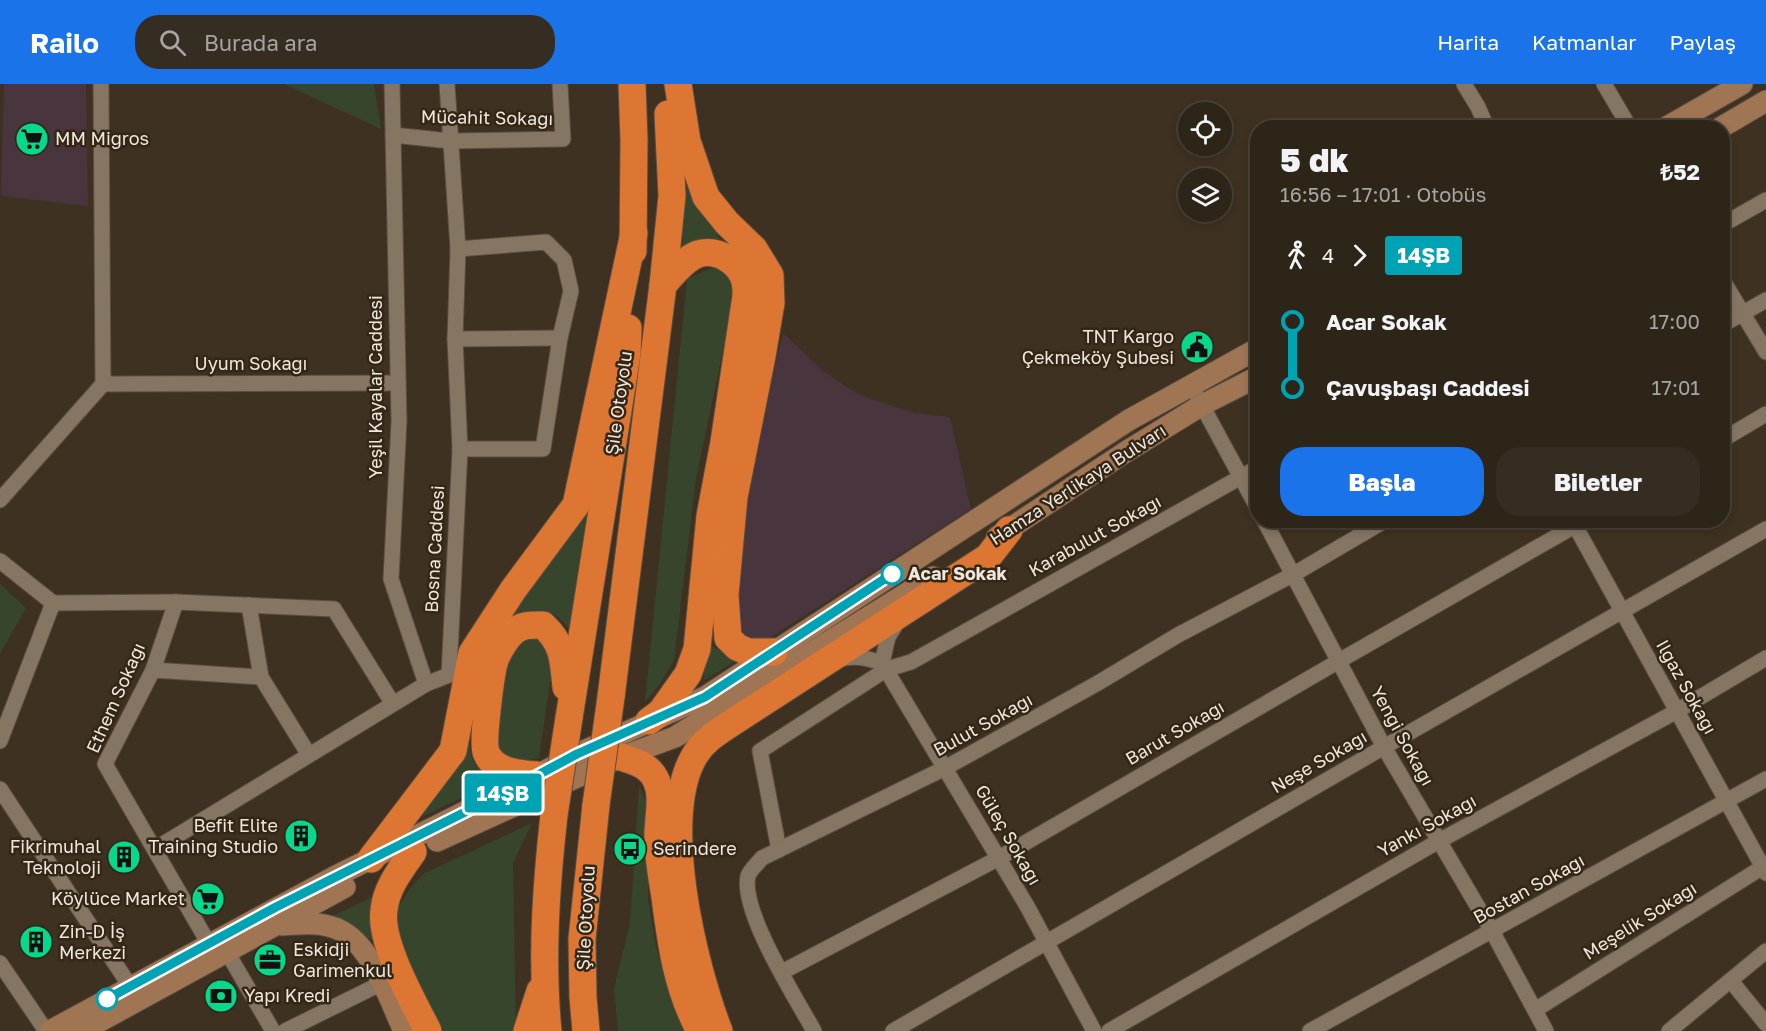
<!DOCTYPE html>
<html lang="tr">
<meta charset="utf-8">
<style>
:root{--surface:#2e2519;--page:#362d22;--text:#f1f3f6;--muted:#a7a5a2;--line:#494238;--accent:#1a73e8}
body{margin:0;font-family:"Golos Text",sans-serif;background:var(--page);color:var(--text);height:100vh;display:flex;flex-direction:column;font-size:22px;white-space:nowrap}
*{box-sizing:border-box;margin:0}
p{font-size:20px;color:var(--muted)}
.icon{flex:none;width:33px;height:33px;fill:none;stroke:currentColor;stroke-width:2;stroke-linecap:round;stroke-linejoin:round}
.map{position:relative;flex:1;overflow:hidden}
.details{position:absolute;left:1250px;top:36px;width:480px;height:408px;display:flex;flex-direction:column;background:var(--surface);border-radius:24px;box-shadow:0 3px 9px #0003,0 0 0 2px var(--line)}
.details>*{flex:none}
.badge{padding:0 12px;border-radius:4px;font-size:21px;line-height:39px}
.tools{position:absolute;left:1178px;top:18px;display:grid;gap:12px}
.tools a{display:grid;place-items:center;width:54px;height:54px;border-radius:50%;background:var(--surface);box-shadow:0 3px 9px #0003,0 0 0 2px var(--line);font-size:30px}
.map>.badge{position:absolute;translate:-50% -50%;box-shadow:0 0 0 3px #fff}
.legs{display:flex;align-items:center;gap:9px;height:66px;padding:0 30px;font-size:20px}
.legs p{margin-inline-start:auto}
.overview{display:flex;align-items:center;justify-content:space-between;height:102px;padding:0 30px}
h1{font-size:33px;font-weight:800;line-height:45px}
.button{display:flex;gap:12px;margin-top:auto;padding:12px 30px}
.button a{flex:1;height:69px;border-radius:24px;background:var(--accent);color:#fff;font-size:24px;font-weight:800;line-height:69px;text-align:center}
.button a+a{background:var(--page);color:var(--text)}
ul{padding:0 30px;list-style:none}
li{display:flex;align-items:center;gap:21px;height:66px;font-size:22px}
li i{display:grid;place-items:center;width:9px;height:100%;margin:0 8px;background:currentColor}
li i::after{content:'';width:15px;height:15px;margin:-8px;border:4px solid;border-radius:50%;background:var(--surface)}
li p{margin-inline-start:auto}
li:first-child i{background:linear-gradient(#0000 50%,currentColor 0)}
li:last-child i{background:linear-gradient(currentColor 50%,#0000 0)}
header{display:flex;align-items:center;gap:36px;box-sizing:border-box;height:84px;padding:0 30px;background:var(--accent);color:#fff}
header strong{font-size:28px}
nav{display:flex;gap:33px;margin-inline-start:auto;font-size:21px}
.search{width:420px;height:54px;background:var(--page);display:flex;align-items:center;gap:15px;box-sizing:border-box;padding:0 21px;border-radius:24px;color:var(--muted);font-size:22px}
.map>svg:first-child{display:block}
</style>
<header>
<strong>Railo</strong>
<div class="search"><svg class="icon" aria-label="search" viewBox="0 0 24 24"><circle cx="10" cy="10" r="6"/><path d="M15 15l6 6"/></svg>Burada ara</div>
<nav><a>Harita</a><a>Katmanlar</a><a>Paylaş</a></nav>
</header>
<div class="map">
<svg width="1766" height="947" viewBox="0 0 1766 947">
<rect width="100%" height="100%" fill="#3e3121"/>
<g fill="#48353d">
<polygon points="4,0 86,0 88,122 1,112"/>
<polygon points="783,249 823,287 859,311 914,329 950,333 971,425 765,557 751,558 733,548 739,432"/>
</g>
<g fill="#37452c">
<polygon points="284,0 374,0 381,45"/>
<polygon points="685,93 720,155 705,154 682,168"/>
<path d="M712 184C731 186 730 193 735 209L696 395 674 576 659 601 645 618 687 195Z"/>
<path d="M589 416 571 547C550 520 536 521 508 537Z"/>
<polygon points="0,500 26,524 0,570"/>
<polygon points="540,552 553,578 539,674 515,678 502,675 493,659 511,568 519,557"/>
<polygon points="708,559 736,577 703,597"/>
<path d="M469 653C470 680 474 682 496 697L413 737Z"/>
<polygon points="639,702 648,722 648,815 656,863 685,947 618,947 614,904 630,839"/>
<polygon points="532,739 513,779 516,947 444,947 399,865 396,841 398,824 411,803 425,789"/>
<polygon points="374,812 376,859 354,844 333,832"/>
</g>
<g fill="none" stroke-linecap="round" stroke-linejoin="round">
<defs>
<g id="street">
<polyline points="101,0 103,300"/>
<polyline points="392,0 399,337 391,495 426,600"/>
<polyline points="1464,0 1478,23 1487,44"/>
<polyline points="1604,0 1630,44"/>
<polyline points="393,51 450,57 563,55 560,0"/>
<polyline points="1722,141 1766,116"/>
<polyline points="458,165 546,158 564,176 571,207 560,254 543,365 460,365"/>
<polyline points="1722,195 1766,268"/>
<polyline points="1722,241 1766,216"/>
<polyline points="455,255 560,254"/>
<polyline points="103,300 398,299"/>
<polyline points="1197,312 1257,423"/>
<polyline points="1722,356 1766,330"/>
<polyline points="0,416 103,300"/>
<polyline points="1264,436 1384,663 1492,847 1546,947"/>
<polyline points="1572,436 1766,789"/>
<polyline points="0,477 53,519"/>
<polyline points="176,518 334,525 393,620"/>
<polyline points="53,519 176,518 153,586 105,680 209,860"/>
<polyline points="249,521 261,593"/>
<path d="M839 575C855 571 867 574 882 579L888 553 898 537"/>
<polyline points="882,579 1027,822 1094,947"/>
<polyline points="153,586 261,593 309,671"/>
<polyline points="0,657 53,519"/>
<polyline points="0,705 130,902"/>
<polyline points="155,765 426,600 449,591 460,365 455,255 458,165 447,0"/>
<polyline points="779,766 760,667 887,585 911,578 1257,384"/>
<polyline points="227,868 273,947"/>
<polyline points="0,879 46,947"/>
<polyline points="782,888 999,774 1339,577 1585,436"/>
<polyline points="1731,897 1766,940"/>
<polyline points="1535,926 1766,781"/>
<polyline points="285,947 382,899"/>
<path d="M814 947C796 914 740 827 748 792 750 786 758 779 762 774L945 684 1098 599 1178 551 1294 490 1386 436"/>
<polyline points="893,947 1384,663 1766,445"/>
<polyline points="1109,947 1439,757 1677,627 1766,574"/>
<polyline points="1310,947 1766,695"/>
<polyline points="1669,947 1766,867"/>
</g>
<g id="secondary">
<polyline points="1665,44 1742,0"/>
<polyline points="1720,44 1766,17"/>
<polyline points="997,453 1124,369 1202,321 1257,293"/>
<polyline points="437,757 621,673 675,653 933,493"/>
<path d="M282 841C299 840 316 838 332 843 370 854 389 915 404 947"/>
<polyline points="50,947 334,793 523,699 577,670 705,613 1129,336 1257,265"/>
<polyline points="82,947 345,803"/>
</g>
<g id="highway">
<polyline points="632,0 634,56 633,167"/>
<polyline points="678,0 687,57 706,113 727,139 754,165 770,191 771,219 762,272 734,413 725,511 728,554 737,563 748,568 774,568"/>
<polyline points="611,613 663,201 672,112 668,30"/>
<polyline points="569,634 627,270 628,244"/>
<path d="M649 637 661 628 688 590 697 565 710 432 724 358 746 212C746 207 746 202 745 198 741 179 718 164 698 170 684 175 673 190 663 201"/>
<path d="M621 673C634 677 648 681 655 694 665 712 657 735 658 754 658 774 662 794 665 813 671 860 677 905 700 947"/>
<path d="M537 691C520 690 493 688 486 668 482 656 491 589 495 576 499 566 508 551 516 546 524 540 533 541 543 541 564 561 563 575 566 603"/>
<path d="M413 768C401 785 386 804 384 826 379 858 413 917 428 947"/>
<polyline points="371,775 453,667 472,569 513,506 576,421 634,149"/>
<polyline points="527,947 540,907"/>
<path d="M548 947C541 875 546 803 554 731"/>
<polyline points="586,947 583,913 582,855 596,721"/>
<path d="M719 947C694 883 657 733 695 671 704 656 718 648 733 638L988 473 1009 446"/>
</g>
</defs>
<use href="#street" stroke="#5a4e40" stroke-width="17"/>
<use href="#secondary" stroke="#5a4e40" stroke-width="23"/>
<use href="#highway" stroke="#5a4e40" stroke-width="29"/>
<use href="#street" stroke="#857563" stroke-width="15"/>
<use href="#secondary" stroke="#9f7554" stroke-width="21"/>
<use href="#highway" stroke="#dc7632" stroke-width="27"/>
<defs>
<g id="highway-bridge">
<polyline points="596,721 611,613"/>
<polyline points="554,731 569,634"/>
</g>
</defs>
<use href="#highway-bridge" stroke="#5a4e40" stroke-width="29" stroke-linecap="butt"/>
<use href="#highway-bridge" stroke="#dc7632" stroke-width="27"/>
</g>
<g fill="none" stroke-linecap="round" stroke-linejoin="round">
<defs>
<polyline id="line-1" points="107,915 276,823 523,699 577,670 705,613 892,490"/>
</defs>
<use href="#line-1" stroke="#fff" stroke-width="14"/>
<use href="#line-1" stroke="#00a3b4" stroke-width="9"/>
</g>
<defs>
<symbol id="supermarket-disc" viewBox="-11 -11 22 22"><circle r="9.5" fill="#06d98b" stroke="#342717"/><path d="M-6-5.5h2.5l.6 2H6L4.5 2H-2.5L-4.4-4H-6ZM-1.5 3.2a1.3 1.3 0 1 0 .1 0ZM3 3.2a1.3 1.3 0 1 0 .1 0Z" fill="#111"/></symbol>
<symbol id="civic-disc" viewBox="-11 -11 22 22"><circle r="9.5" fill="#06d98b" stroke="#342717"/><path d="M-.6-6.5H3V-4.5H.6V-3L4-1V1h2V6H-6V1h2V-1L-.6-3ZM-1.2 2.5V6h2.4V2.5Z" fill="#111"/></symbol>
<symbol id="building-disc" viewBox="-11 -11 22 22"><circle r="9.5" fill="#06d98b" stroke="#342717"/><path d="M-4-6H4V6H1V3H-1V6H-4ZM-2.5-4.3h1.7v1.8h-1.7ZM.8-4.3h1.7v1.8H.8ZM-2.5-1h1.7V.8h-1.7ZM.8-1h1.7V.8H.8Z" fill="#111"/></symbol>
<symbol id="bus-disc" viewBox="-11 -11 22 22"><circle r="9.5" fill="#06d98b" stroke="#342717"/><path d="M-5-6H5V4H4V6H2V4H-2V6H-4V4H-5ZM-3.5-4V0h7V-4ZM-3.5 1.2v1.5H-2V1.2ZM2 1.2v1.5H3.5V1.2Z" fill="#111"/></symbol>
<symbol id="office-disc" viewBox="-11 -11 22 22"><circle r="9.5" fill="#06d98b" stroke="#342717"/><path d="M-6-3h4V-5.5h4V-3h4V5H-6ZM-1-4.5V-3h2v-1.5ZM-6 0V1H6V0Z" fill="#111"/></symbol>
<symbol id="bank-disc" viewBox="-11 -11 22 22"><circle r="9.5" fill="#06d98b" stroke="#342717"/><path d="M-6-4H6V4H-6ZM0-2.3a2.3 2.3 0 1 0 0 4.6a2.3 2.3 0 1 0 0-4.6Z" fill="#111"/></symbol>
</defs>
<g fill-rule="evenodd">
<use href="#supermarket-disc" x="13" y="36" width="38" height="38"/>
<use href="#civic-disc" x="1178" y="244" width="38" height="38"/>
<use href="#building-disc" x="282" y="733" width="38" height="38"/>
<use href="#bus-disc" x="611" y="746" width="38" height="38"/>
<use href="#building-disc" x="105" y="754" width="38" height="38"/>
<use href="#supermarket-disc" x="189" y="796" width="38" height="38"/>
<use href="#building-disc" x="17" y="839" width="38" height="38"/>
<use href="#office-disc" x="251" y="857" width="38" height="38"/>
<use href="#bank-disc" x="202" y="893" width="38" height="38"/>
</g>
<g fill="#fff" stroke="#00a3b4" stroke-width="3">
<circle cx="892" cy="490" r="10"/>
<circle cx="107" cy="915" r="10"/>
</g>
<g text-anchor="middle" stroke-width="5" stroke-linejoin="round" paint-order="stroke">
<g font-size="18" fill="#efe6dc" stroke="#342717">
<text transform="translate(487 34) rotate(1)" y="6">Mücahit Sokağı</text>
<text x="251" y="286">Uyum Sokağı</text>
<text transform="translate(376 303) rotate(-90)" y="6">Yeşil Kayalar Caddesi</text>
<text transform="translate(619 319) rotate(-82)" y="6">Şile Otoyolu</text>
<text transform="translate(1078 401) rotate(-33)" y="6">Hamza Yerlikaya Bulvarı</text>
<text transform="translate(1095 452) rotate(-29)" y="6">Karabulut Sokağı</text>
<text transform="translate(435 465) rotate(-87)" y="6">Bosna Caddesi</text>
<text transform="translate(1686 603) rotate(61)" y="6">Ilgaz Sokağı</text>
<text transform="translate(116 614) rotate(-66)" y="6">Ethem Sokağı</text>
<text transform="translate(983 641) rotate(-29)" y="6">Bulut Sokağı</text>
<text transform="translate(1175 649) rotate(-30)" y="6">Barut Sokağı</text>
<text transform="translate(1402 652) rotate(61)" y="6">Yengi Sokağı</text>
<text transform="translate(1319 678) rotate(-30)" y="6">Neşe Sokağı</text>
<text transform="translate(1427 742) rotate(-29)" y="6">Yankı Sokağı</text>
<text transform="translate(1008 751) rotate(60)" y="6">Güleç Sokağı</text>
<text transform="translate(1529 805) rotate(-29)" y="6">Bostan Sokağı</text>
<text transform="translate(586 834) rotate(-87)" y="6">Şile Otoyolu</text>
<text transform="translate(1640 837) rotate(-32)" y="6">Meşelik Sokağı</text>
</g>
<g font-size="18" fill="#efe6dc" stroke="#342717" text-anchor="start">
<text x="55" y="61">MM Migros</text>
<text x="1174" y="259" text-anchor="end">TNT Kargo<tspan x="1174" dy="21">Çekmeköy Şubesi</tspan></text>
<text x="278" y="748" text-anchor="end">Befit Elite<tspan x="278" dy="21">Training Studio</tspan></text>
<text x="101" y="769" text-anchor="end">Fikrimuhal<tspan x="101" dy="21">Teknoloji</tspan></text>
<text x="653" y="771">Serindere</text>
<text x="185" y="821" text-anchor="end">Köylüce Market</text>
<text x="59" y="854">Zin-D İş<tspan x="59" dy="21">Merkezi</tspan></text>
<text x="293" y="872">Eskidji<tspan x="293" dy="21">Garimenkul</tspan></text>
<text x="244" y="918">Yapı Kredi</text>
</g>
<g font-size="18" font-weight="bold" fill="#efe6dc" stroke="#342717" text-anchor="start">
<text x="908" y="496">Acar Sokak</text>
</g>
</g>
</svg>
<div class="tools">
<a><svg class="icon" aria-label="locate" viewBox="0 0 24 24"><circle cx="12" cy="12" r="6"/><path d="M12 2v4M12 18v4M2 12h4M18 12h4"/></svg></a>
<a><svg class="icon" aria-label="layers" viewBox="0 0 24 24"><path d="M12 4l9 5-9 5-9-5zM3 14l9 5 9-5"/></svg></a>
</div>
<b class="badge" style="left:503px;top:709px;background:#00a3b4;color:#fff">14ŞB</b>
<section class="details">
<div class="overview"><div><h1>5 dk</h1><p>16:56 – 17:01 · Otobüs</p></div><b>₺52</b></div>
<div class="legs"><svg class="icon" aria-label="walk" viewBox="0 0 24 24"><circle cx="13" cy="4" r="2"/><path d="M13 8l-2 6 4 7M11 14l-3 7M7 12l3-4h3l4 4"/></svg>4<svg class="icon" aria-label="forward" viewBox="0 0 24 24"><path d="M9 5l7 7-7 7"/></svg><b class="badge" style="background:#00a3b4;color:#fff">14ŞB</b></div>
<ul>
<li><i style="color:#00a3b4"></i><b>Acar Sokak</b><p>17:00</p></li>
<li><i style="color:#00a3b4"></i><b>Çavuşbaşı Caddesi</b><p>17:01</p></li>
</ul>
<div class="button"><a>Başla</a><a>Biletler</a></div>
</section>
</div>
